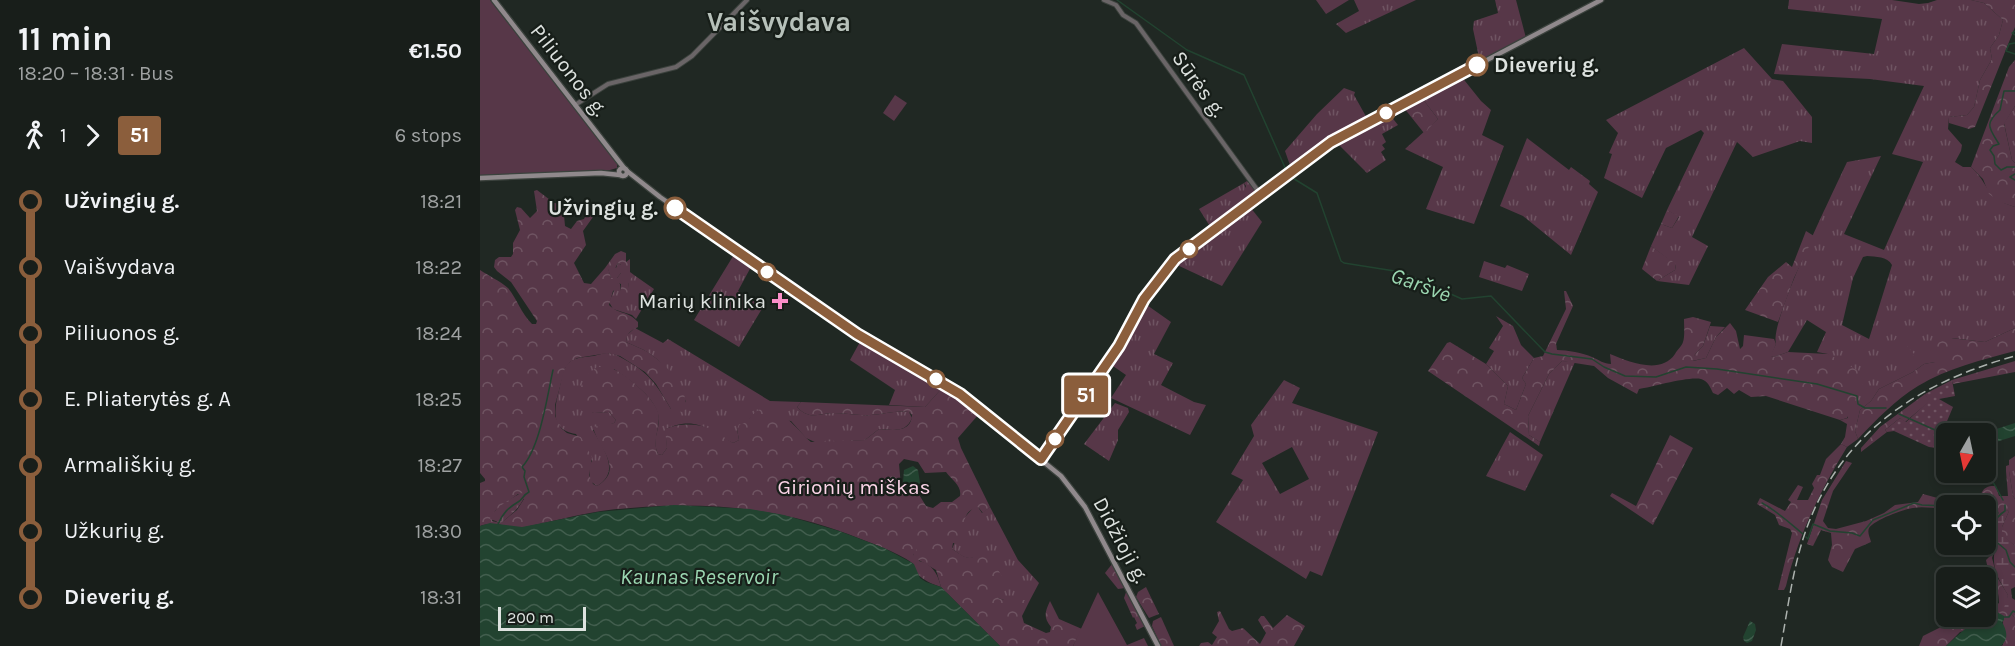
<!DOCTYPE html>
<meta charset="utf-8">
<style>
:root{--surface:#181e1a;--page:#252b27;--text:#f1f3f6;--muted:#9fa2a2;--line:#363c39}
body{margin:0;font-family:Karla,sans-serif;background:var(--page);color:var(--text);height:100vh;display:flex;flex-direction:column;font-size:22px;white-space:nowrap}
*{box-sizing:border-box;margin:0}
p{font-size:20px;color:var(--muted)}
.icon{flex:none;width:33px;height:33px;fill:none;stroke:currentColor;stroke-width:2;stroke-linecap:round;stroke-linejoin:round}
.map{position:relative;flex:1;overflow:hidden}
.panel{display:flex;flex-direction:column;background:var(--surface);width:480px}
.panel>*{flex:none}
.badge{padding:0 12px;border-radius:4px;font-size:21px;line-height:39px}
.needle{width:39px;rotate:189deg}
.buttons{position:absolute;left:1456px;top:423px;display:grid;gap:12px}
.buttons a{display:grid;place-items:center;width:60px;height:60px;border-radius:9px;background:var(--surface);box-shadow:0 3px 9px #0003,0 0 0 2px var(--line);font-size:30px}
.scale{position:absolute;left:18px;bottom:15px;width:88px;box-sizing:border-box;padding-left:6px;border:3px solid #dee3e0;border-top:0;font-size:16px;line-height:21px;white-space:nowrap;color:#dee3e0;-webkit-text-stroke:4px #171e19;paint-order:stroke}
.map>.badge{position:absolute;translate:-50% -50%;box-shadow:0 0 0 3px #fff}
.legs{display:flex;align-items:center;gap:9px;height:66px;padding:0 18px;font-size:20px}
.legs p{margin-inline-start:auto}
.summary{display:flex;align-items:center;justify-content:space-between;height:102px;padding:0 18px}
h1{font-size:33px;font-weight:700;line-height:45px}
ul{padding:0 18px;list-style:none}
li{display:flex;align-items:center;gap:21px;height:66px;font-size:22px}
li i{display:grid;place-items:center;width:9px;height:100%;margin:0 8px;background:currentColor}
li i::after{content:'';width:15px;height:15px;margin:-8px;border:4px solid;border-radius:50%;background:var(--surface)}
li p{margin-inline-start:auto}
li:first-child i{background:linear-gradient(#0000 50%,currentColor 0)}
li:last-child i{background:linear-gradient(currentColor 50%,#0000 0)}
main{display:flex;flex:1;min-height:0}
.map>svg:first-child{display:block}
</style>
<main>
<section class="panel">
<div class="summary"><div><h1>11 min</h1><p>18:20 – 18:31 · Bus</p></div><b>€1.50</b></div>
<div class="legs"><svg class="icon" aria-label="walk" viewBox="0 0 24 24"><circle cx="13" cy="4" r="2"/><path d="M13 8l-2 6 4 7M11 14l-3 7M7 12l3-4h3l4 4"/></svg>1<svg class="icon" aria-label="forward" viewBox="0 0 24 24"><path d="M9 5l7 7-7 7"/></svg><b class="badge" style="background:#8b5e3c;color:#fff">51</b><p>6 stops</p></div>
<ul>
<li><i style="color:#8b5e3c"></i><b>Užvingių g.</b><p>18:21</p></li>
<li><i style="color:#8b5e3c"></i><span>Vaišvydava</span><p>18:22</p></li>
<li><i style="color:#8b5e3c"></i><span>Piliuonos g.</span><p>18:24</p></li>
<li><i style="color:#8b5e3c"></i><span>E. Pliaterytės g. A</span><p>18:25</p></li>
<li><i style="color:#8b5e3c"></i><span>Armališkių g.</span><p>18:27</p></li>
<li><i style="color:#8b5e3c"></i><span>Užkurių g.</span><p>18:30</p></li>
<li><i style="color:#8b5e3c"></i><b>Dieverių g.</b><p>18:31</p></li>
</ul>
</section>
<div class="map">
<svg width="1535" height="646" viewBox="0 0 1535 646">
<defs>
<pattern id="grass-tufts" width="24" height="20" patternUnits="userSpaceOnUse" patternTransform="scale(1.5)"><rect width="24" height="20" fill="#573748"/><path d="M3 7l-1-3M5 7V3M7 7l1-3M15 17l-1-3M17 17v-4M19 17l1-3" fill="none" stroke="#6f5462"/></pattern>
<pattern id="forest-crowns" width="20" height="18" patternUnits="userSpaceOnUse" patternTransform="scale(1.5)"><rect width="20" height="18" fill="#573748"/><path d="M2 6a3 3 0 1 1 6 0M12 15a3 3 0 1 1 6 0" fill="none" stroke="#6f5462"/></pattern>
<pattern id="wetland-marsh" width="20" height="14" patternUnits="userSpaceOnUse" patternTransform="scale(1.5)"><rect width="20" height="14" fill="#573748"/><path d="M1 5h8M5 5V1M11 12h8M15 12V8" fill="none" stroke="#6f5462"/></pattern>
<pattern id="garden-dots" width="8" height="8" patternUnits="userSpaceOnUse" patternTransform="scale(1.5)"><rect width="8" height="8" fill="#573748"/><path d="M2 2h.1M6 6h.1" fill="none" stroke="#6f5462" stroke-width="1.8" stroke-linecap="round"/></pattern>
<pattern id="water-waves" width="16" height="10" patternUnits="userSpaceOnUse" patternTransform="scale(1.5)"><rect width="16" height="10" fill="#224330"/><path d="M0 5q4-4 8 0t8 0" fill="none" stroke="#425e4e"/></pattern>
</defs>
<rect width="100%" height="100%" fill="#202823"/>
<g fill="url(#grass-tufts)" fill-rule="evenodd">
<polygon points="836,0 869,0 846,14"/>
<polygon points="874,0 936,0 866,33 856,24 879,11"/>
<polygon points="1015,0 1036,0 1046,38 1000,62 993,29 994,21 1018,13"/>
<path d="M1309 0H1412L1439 4 1448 3 1457 0H1491L1504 3 1523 20 1519 35 1510 48 1512 59 1500 80 1494 107 1487 115 1469 117 1468 129 1482 145 1481 151 1475 162 1483 167H1491C1512 187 1503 197 1535 207V328L1505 342 1472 338 1455 362 1444 364 1433 372 1399 389 1391 401 1380 410 1375 431 1378 439 1367 447 1361 444 1365 437 1367 424 1360 420 1368 418 1348 354 1337 352 1346 332 1327 320 1308 352 1294 357 1290 356 1296 344C1289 321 1354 191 1367 162L1401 156 1364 234 1404 250 1443 162 1412 154 1444 86 1390 79 1294 74 1302 44 1394 54 1402 19 1308 9ZM1387 256C1396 257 1407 256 1412 265L1389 339 1362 325 1373 278 1383 257Z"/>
<polygon points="1264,48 1292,79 1303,81 1332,117 1332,143 1320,141 1273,157 1257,142 1212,237 1228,246 1209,285 1177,281 1195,270 1196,265 1171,246 1181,224 1192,228 1199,217 1187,210 1224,133 1221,130 1186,148 1162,198 1124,178 1132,154 1129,153 1138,133 1126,120"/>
<polygon points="981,76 1001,101 1011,110 1002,135 1024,146 994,224 946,209 963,167 925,149 958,119 942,98"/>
<polygon points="864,88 875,92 874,95 888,120 856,136 812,171 805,151 837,114"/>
<polygon points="1535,106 1535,163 1532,160 1524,123"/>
<polygon points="910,115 918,125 902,134 906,142 902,145 905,149 901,152 906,160 887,173 856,142"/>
<polygon points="1047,138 1089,170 1091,167 1110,181 1109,184 1118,192 1091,255 1043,216 1020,206"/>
<polygon points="764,183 769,202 732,230 731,228 719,209"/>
<polygon points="770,207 782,222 742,286 695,264 695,262"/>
<polygon points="255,253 272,265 258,291 283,307 259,347 214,320"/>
<polygon points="130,261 136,268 138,263 141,265 141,273 137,278 131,278 128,269 125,268"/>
<polygon points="1004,261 1025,268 1027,265 1049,274 1042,291 999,277"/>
<polygon points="154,275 174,289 156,319 152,315 133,309 129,302 138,282 140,284 141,291 148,288 149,279"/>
<polygon points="664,303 691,322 674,354 693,363 681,385 714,402 726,405 710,435 631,398 646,375 630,364 648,336"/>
<polygon points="1016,316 1033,326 1041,345 1054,358 1042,378 1046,384 1036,410 1024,404 1028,386 1006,364 1014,351 1009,348 1023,326"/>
<polygon points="1230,326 1245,327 1236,337 1226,358 1212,361 1215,354 1223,346"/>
<path d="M155 328 183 343 188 339 290 401 321 402 317 407C329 420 338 414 352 413 365 413 378 416 391 415 404 414 416 410 429 412L432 418C426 433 413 430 399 429L385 440 337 443 326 438 311 421 271 417 266 424 257 429 259 440 253 443C228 431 217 415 186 429L187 448 182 455 178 454C172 441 178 433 179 421 180 400 149 379 134 369L112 413 129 412 136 420 134 423 113 430C122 447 142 471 117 486L110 481 109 466 112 461 96 434C68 430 75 406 80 386 82 377 83 366 91 361 97 357 106 357 114 356 118 355 123 353 127 353 135 353 142 358 149 362 171 375 178 387 191 409L206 402C199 380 184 362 164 350 158 347 152 345 146 342L147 335Z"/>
<polygon points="381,340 463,387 445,407 409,405 415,390 370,360"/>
<polygon points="1082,361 1095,362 1060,442 1049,435 1048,416 1069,374"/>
<path d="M804 380 820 388 812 403 898 432 842 576 830 571 826 579 736 522 763 480 751 474 774 436 771 425ZM812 447 829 479 800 494 782 463Z"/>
<polygon points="635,403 648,408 649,412 638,430 638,440 629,461 604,444"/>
<polygon points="1030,432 1063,455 1045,491 1006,476"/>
<polygon points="1535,456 1535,499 1533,496 1529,471 1526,471 1526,466 1529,465 1529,460"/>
<path d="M494 507H498L502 513 510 507 538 560 559 583 550 600H524L518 598 495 557C485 561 479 553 472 549L485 517Z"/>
<path d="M435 549H438L439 561C453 564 458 575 461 587 443 581 426 571 435 549Z"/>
</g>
<g fill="url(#forest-crowns)" fill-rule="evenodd">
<polygon points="1491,0 1535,0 1535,27 1495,127 1489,129 1469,123 1469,117 1487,115 1494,107 1500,80 1512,59 1510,48 1519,35 1523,20 1504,3"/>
<polygon points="1535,60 1535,106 1524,124 1532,160 1535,163 1535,207 1520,202 1509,194 1503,179 1491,167 1529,67"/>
<polygon points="942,98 958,119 944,133 924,108"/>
<polygon points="767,181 778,193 769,202 763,193 766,186 764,183"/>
<path d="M57 190 74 203 83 204 85 226 91 229 97 221 104 219 111 204 114 202 111 210 113 217 103 231 106 245 94 263 104 283 111 284 125 268H128L131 278H137L141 273V265L138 263 134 270 130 261 135 254 141 251 146 253V262L150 259V272L154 275C148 281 147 286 150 294L146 298 141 291V284L138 283 137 289 133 291 129 305C139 315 147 310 158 322V327C150 331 147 333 146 342 152 345 158 347 164 350 183 361 208 385 206 409L202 412 191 409 176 384 165 372 140 356 128 353 97 358 90 362 85 368 75 405V416L81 428 87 433 101 437 112 457 109 475 113 484 117 486C146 469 117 447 113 427L134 423 136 420 129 412C116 413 99 416 94 401L106 376 117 367C122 367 126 366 131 368 145 373 174 398 178 412 182 426 171 439 178 454L182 455 187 448 185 429C200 423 218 423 233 430 240 434 246 439 253 443L259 440 257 429 259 425C269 423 269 416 277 411 296 399 319 432 331 442L385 440 399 429C413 430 431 433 432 415L429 412C416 410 404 414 391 415 378 416 365 413 352 413 338 414 329 420 317 407L321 402 445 407 463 387 499 414 478 438 481 448 510 507 503 513 498 507C483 511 483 523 485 536L479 544 473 543 472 549C482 555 487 562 500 554L512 558 525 583 518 598 524 600H550L542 616 544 623 566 633 570 632 571 627C563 617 565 612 570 601L579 619 602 629 593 646H520L461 587 456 570 437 559V549L433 555 434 564C414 550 390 543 368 534 289 504 204 500 121 511 95 515 70 522 45 527 29 529 15 520 0 526V483L5 481V479L0 473V270C9 276 20 281 28 288 37 299 41 313 52 324H56L57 321 31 282 17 271 14 267 15 260 19 257H31L33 254V243L40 230 35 210 37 207 41 208 50 218 57 211 54 191ZM424 459 438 462 445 473 466 472C472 480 482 486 480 496L472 502H461L453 508 446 506 438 493H427L421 486 419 464ZM38 494 44 499 37 510 21 523 12 521 15 511Z"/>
<polygon points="1187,210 1199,216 1192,228 1181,224"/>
<polygon points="1326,231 1334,236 1314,278 1298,322 1265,310 1288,277 1306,262 1312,267"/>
<polygon points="1171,246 1196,264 1195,270 1177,281 1162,269"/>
<path d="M1084 291H1086L1093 306 1076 344 1077 350C1087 350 1103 353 1112 357 1119 360 1124 364 1131 364L1130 354C1149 362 1181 375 1195 354 1197 350 1202 346 1203 342 1205 336 1204 326 1204 319L1213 317 1231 322 1223 346 1215 354 1213 361 1226 358 1236 337 1250 323 1256 331 1260 349 1263 346 1264 335 1294 339 1296 344 1291 356 1294 357 1308 352 1348 354 1377 370 1383 376 1384 381 1367 418 1360 420 1286 396 1271 397 1259 390 1254 394 1247 388 1238 395 1233 393C1230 387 1228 381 1221 379 1209 376 1172 387 1159 389L1157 394 1128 378 1114 366 1082 361 1069 374 1048 416 1049 435 1060 442 1059 446 948 371 967 343 970 342 1006 364 1028 386 1024 404 1036 410 1046 384 1042 378 1054 358 1063 356 1086 309Z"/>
<path d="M1535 328V351C1502 360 1467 368 1438 386 1415 400 1396 420 1378 439L1375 431 1380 410 1391 401 1399 389 1433 372 1444 364 1455 362 1453 344 1471 338 1505 342Z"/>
<polygon points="1418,336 1435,355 1427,358 1413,342"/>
<polygon points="1535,361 1535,372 1473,384 1472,380"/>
<polygon points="1445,394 1450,401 1425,422 1420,418 1405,430 1407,432 1381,452 1381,448 1400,427"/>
<polygon points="1190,435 1213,448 1173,525 1130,496 1132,493 1156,506"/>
<path d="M1361 444 1367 447C1340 491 1318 536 1306 586L1304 590H1298L1312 533 1310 529 1299 525 1295 515 1277 504 1280 498 1305 511 1311 502 1308 500 1318 485 1323 487 1317 500H1328L1334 488 1332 484 1337 475H1340L1346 459Z"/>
<path d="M1366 461 1372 463 1353 491 1343 521 1348 528 1356 529 1386 521 1404 513 1415 505 1438 502 1443 494 1483 505 1467 506V508C1456 509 1444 506 1433 508 1424 509 1394 520 1389 528 1387 533 1390 537 1391 542L1375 549 1363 572 1352 567 1348 560 1352 545 1351 533 1341 530 1333 546 1327 544 1342 500Z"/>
<path d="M1526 471H1529L1533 496 1535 499V546L1522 535V527L1529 511 1500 506C1500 493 1502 485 1516 486L1519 496H1528Z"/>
<path d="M1506 540 1516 546 1512 558 1517 577 1528 595 1527 602 1533 616 1535 617V646H1521L1523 645V620L1513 614 1505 629H1491L1480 632 1466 646H1439L1443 636 1481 617 1506 616V612L1519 603C1519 583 1509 577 1506 560L1512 554 1509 546 1506 544Z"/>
<polygon points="632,564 645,588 638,589 625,573"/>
<polygon points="666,587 679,614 669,618 656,597 658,592"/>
<polygon points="646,592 648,592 665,626 657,630 655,625 657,623 654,617 653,618 644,598"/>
<polygon points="740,611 749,629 752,631 763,628 780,644 786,633 778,620 781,616 784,616 793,628 807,615 825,626 814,646 719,646 721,643 728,642 732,645 737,637 732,633 739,621 737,612"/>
<polygon points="681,617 694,646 681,646 672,626 673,621"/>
</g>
<g fill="url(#wetland-marsh)">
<path d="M42 493 45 495C41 507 31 515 21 523L10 519C13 509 32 497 42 493Z"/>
<path d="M1509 506 1529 511 1522 527V534L1535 546V587L1531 589 1532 598 1535 600V617L1524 608 1528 595C1518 578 1510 566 1516 546L1506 540V507Z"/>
</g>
<g fill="#573748">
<polygon points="0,0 10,0 137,161 137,168 130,170 0,176"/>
<polygon points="415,95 427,103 414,121 403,113"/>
<polygon points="618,592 647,645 664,638 668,646 593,646"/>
</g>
<g fill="url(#garden-dots)">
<polygon points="1472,380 1475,396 1459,399 1473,407 1462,433 1467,435 1467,441 1463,449 1449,447 1414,431 1407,432 1405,430 1420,418 1426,422 1449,401 1445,394"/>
<polygon points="1478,424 1498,431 1507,432 1506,433 1474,434"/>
</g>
<g fill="url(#water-waves)">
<polygon points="1535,423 1535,436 1516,442 1516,447 1512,449 1512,444 1506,436 1507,432"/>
<polygon points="433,466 438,470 440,483 438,486 429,488 423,482 424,470"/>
<polygon points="194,505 270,509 304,515 359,531 404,548 434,564 440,578 446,582 461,587 520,646 0,646 0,526 10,523 42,527 118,512"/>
<path d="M1517 612 1524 616V620L1522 622C1527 631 1529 639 1521 646H1466L1485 629H1505L1513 614Z"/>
<polygon points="1270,621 1275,624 1276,630 1272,641 1267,643 1264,641 1263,637"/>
</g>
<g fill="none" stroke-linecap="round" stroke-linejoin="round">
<g stroke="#224330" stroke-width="1.5">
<polyline points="637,0 707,50 764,75 807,172"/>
<polyline points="1535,31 1532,33 1535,35"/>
<polyline points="1535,43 1529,44 1526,51 1535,54"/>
<path d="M1535 91H1524L1520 110C1504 124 1509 128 1519 144L1513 146 1510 150 1514 156 1515 164 1521 170 1527 167H1535"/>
<polyline points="1535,174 1530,177 1535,180"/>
<polyline points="811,177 837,193 861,261 864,263 921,272 982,299 1011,296 1065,352 1072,354 1112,359 1124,367 1145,376 1176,377 1206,367 1237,369 1337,384 1377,396 1378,404 1385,408 1406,408"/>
<polyline points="1419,414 1455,430 1460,435 1467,436"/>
<polyline points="1512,445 1509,455 1514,466 1513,482 1523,500"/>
<path d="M1282 503C1297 511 1311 524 1323 534"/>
<path d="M1525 505V511C1514 518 1512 526 1513 539L1526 550 1530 562 1535 567"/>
<polyline points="1472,506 1481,506"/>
<polyline points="1506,508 1517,511 1518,513"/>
<path d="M18 524C23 513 28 508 38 502 43 499 43 495 49 492L44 477 45 471 42 467C60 448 67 397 73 370"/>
<polyline points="1326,537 1328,539 1333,524 1350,531 1372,533 1380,536 1393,520 1434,503 1442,505 1467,506"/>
<polyline points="1524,617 1529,617 1533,611 1535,612"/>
</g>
<defs>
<g id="tertiary">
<polyline points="624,0 636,5 643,15 656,23 781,195"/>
<polyline points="95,105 128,84 196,67 212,56 267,0"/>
</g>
<g id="secondary">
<polyline points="14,0 144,168"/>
<circle cx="143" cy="172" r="4"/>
<polyline points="147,171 180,197 377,334 480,394 581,476 605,507 678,646"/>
<polyline points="0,178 121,173 140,175"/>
<polyline points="561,459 639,346 662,302 695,259 851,142 1121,0"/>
</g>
</defs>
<use href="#tertiary" stroke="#3b423d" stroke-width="6"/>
<use href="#secondary" stroke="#3b423d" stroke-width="7"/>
<use href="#tertiary" stroke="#6a6567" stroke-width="4"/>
<use href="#secondary" stroke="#90898c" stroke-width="4.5"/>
<path stroke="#acb2ae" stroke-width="1.5" stroke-dasharray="9 4.5" stroke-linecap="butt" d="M1301 646C1308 607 1313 567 1326 530 1361 432 1440 382 1535 356"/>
</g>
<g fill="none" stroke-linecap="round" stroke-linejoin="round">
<defs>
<polyline id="line-1" points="195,208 377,334 480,394 561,459 639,346 664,299 695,259 851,142 997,65"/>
</defs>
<use href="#line-1" stroke="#fff" stroke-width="14"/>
<use href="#line-1" stroke="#8b5e3c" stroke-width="9"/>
</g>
<g fill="#fff" stroke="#8b5e3c" stroke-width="3">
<circle cx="997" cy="65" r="10"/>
<circle cx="906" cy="113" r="8"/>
<circle cx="195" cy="208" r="10"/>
<circle cx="709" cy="249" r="8"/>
<circle cx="287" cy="272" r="8"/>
<circle cx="456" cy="379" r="8"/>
<circle cx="575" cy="439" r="8"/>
</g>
<path fill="#fa8fc8" stroke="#171e19" stroke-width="2" d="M297 292h6v6h6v6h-6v6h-6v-6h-6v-6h6z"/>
<g text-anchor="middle" stroke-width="4.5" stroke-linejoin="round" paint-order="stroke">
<g font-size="21" font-weight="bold" fill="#dee3e0" stroke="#171e19" text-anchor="start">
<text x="1014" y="72">Dieverių g.</text>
<text x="178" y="215" text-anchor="end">Užvingių g.</text>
</g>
<g font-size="21" fill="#dee3e0" stroke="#171e19">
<text transform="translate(89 70) rotate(52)" y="7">Piliuonos g.</text>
<text transform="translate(719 84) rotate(54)" y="7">Sūrės g.</text>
<text transform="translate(641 540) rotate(62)" y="7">Didžioji g.</text>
</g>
<g font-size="21" fill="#dee3e0" stroke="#171e19" text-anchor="end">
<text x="286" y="308">Marių klinika</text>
</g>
<g font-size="21" fill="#fbd4e7" stroke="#171e19">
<text x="374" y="494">Girionių miškas</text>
</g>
<g font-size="22" font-style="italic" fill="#9bd7b1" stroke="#171e19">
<text transform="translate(941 284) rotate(20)" y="8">Garšvė</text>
<text x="219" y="584">Kaunas Reservoir</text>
</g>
<g font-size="27" font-weight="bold" fill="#b7c1ba" stroke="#171e19">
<text x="299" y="31">Vaišvydava</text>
</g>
</g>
</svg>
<div class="buttons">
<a><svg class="needle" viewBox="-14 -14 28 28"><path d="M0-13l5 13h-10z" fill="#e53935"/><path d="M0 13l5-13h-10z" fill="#9fa2a2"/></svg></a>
<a><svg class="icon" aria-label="locate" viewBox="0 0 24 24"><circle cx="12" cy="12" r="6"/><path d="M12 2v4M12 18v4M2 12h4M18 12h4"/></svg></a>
<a><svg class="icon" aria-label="layers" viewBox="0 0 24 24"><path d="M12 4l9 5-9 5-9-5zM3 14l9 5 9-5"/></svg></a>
</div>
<div class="scale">200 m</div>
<b class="badge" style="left:606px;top:395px;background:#8b5e3c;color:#fff">51</b>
</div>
</main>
